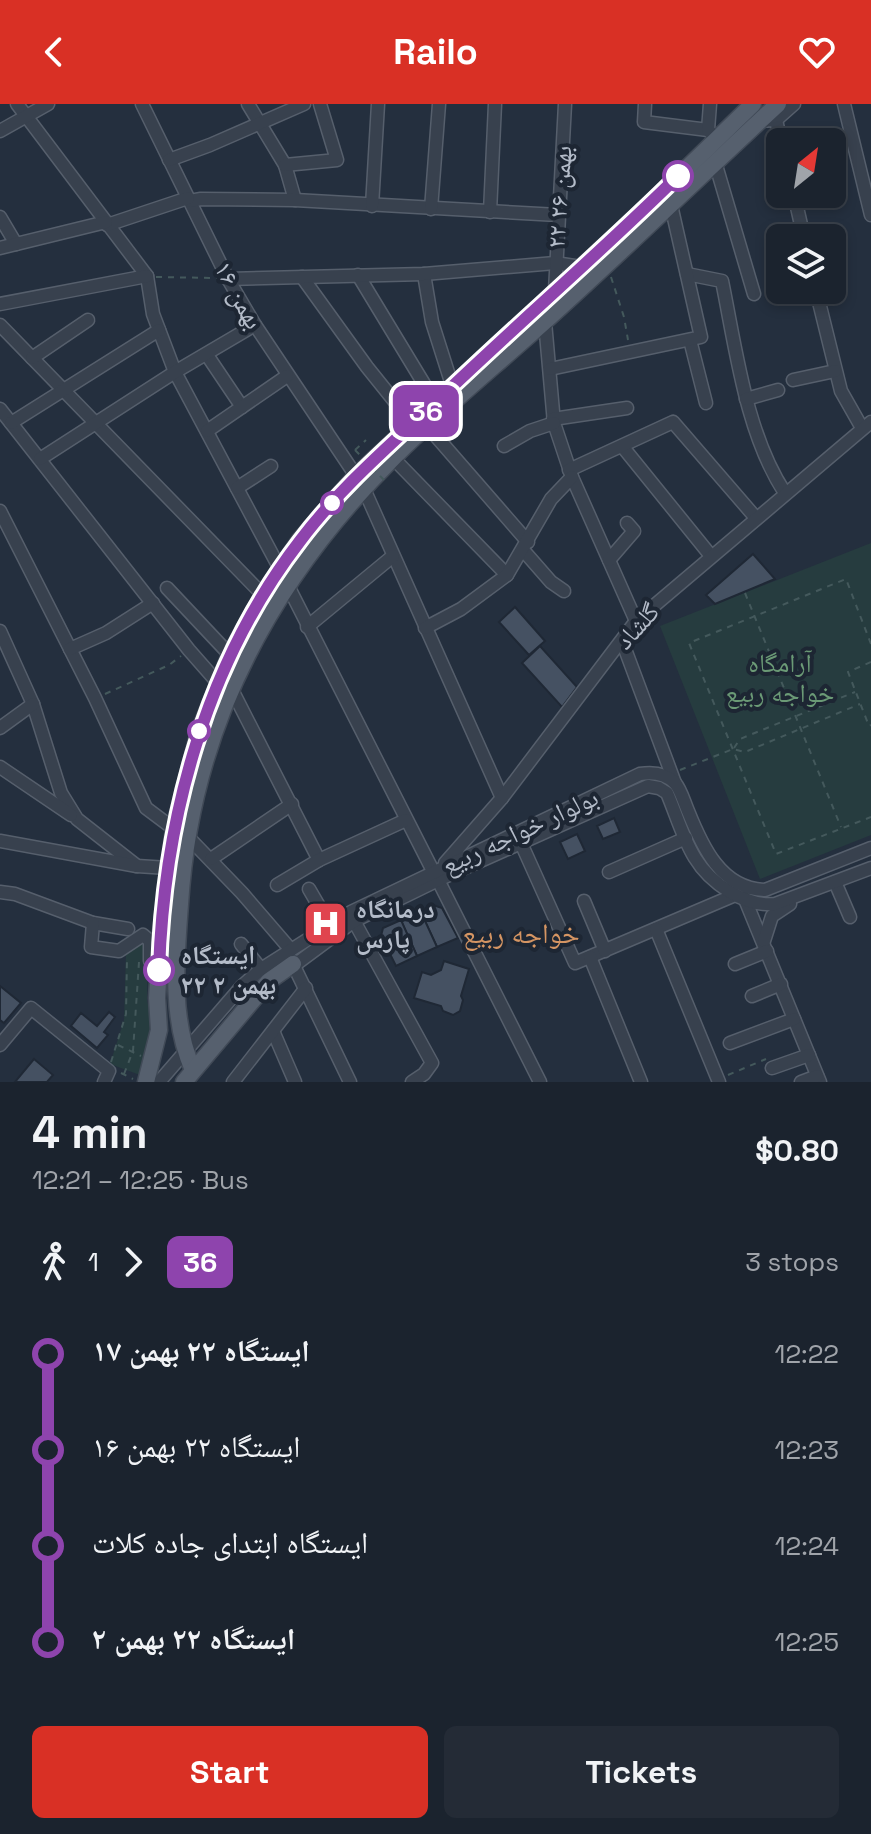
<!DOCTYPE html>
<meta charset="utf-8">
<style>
:root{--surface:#1b232e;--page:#242b36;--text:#f1f3f6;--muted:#a0a4aa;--line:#39404a;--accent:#d93025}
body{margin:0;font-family:"Space Grotesk","Noto Naskh Arabic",sans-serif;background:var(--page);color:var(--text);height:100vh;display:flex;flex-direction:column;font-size:30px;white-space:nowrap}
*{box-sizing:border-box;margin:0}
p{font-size:26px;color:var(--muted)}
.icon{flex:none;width:44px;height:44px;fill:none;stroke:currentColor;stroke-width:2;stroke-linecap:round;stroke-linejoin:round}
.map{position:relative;height:978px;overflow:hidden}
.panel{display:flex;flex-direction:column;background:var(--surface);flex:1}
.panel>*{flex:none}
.badge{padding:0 16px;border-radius:12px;font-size:28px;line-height:52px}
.needle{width:52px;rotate:30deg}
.fabs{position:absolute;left:766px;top:24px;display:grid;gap:16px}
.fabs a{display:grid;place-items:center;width:80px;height:80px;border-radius:12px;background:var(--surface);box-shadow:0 4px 12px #0003,0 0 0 2px var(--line);font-size:40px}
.map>.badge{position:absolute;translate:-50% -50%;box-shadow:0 0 0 4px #fff}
.legs{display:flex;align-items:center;gap:12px;height:88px;padding:0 32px;font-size:26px}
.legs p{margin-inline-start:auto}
.head{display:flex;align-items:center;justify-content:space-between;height:136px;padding:0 32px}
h1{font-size:44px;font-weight:700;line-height:60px}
.action{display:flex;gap:16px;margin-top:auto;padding:16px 32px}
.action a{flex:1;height:92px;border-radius:12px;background:var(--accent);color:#fff;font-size:32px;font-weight:700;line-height:92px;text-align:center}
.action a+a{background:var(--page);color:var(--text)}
ul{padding:0 32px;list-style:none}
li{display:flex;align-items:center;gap:28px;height:96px;font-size:30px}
li i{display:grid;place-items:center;width:12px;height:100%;margin:0 10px;background:currentColor}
li i::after{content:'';width:20px;height:20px;margin:-10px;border:6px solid;border-radius:50%;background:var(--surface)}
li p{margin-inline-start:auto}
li:first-child i{background:linear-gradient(#0000 50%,currentColor 0)}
li:last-child i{background:linear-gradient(currentColor 50%,#0000 0)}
header{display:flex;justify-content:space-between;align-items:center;height:104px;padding:0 32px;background:var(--accent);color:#fff;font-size:36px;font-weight:700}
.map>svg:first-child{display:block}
</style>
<header><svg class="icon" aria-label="back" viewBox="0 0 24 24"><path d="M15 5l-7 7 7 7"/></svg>Railo<svg class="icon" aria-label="heart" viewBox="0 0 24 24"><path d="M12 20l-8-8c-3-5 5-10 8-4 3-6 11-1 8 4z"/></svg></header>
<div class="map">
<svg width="871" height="978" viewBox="0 0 871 978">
<rect width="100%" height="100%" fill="#242f3e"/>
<g fill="#263c3f">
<polygon points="871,439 871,731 760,775 660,522"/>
<polygon points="141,833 148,836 147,897 155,927 140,971 110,960 124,916 126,849"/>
</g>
<g fill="#455162" stroke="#1f2835" stroke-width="2">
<polygon points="753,450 775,475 715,500 706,491"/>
<polygon points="515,503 545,537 529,551 499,518"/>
<polygon points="540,542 577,583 562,603 522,559"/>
<polygon points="614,714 620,728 603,735 597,722"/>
<polygon points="577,730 585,747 568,755 560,738"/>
<polygon points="433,801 442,804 458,834 437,843 420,807"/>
<polygon points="421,808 437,843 417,852 401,817"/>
<polygon points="401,816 417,852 396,862 381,832 383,824"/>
<polygon points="444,857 469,865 461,892 463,896 460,907 453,911 443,907 441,902 414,894 422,868 431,871 441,866"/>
<polygon points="0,882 21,899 4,919 0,916"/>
<polygon points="109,908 115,913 104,928 108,931 97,944 71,922 81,909 97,922"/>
<polygon points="34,955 53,971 47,978 15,978"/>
</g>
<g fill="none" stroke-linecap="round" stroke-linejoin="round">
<defs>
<g id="minor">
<polyline points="17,0 147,172 153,210 175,268 280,465"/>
<polyline points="142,0 228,175 255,221 356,372"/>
<polyline points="248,0 285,61 295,96"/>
<polyline points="645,0 644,18 708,26"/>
<polyline points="710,0 708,26 713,31"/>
<polyline points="844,0 871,111"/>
<polyline points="776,16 781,38"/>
<polyline points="758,17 776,16 794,0"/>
<polyline points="0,27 48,0"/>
<polyline points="169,56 210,41 304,0"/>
<polyline points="715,58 754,190"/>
<polyline points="285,61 337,56 320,0"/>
<polyline points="794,90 804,134"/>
<polyline points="190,97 201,95 295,96 558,111"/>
<polyline points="372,102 378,0"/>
<polyline points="431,105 439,0"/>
<polyline points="490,108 495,0"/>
<polyline points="0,113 16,140"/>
<polyline points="107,121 188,94"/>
<polyline points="0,144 106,118"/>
<polyline points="424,170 432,218 452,281"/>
<path d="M687 170 722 177C736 245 746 330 785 389"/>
<polyline points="358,171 435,298"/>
<polyline points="302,173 367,263 412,319"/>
<polyline points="228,175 424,170 555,159 581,163"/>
<polyline points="816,186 841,287 862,324"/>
<polyline points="555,187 565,0"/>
<polyline points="0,200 147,172"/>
<polyline points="545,218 554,319 572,373 636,517"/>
<polyline points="0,221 263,491"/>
<polyline points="690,236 706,299"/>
<polyline points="207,251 242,303"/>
<polyline points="32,254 88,216"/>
<polyline points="550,265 701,233 671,101"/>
<polyline points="793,276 835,267"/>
<polyline points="746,295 778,286"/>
<polyline points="0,305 189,546 218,579"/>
<polyline points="553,315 627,304"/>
<polyline points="11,319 159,226"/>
<polyline points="428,323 528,438"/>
<polyline points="207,327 287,272"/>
<polyline points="504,342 530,327 554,319"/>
<polyline points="622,342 711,452"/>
<polyline points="393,354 507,471"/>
<polyline points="40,355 175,268 255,221"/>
<polyline points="569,366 673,318 756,414"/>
<polyline points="237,384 271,362"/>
<polyline points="364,385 502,694"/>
<polyline points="0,407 95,594 146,704 174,725"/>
<polyline points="523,446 551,478 564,487"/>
<polyline points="609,456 634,427 627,419"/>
<polyline points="287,480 433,767"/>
<polyline points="167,484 230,551"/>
<polyline points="307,523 393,452"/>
<polyline points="425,524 461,505 507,471 551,395 572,373"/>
<polyline points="0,527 33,600 61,689 77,715 137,762"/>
<polyline points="622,537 675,679"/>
<polyline points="70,545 106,529 153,499"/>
<polyline points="231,584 319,756"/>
<polyline points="0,624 33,600"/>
<polyline points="0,663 71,711"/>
<polyline points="187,732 242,789 291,846"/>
<polyline points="0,737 137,762 168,764"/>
<polyline points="521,739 575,859 735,791"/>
<polyline points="211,755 292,700"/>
<polyline points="445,759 502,694 636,517 871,318"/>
<polyline points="609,768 686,734"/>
<polyline points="438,776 540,978"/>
<polyline points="835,778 850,813"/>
<polyline points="277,781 319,756 406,716"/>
<polyline points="309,785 330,821"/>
<polyline points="0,788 15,790 93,819 128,825"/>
<polyline points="744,793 820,978"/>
<polyline points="584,797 605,847"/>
<polyline points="354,817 432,959 424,970 412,978"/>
<polyline points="93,819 91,843 119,847 143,831 150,837 150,857 159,864"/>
<polyline points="656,825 719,978"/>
<polyline points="764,837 772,812 790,800"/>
<polyline points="241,840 261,865"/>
<polyline points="590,853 641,978"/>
<polyline points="293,860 350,978"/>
<polyline points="735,860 767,847"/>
<path d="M288 866 354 817 438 776 648 682 659 684 667 689C676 710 683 735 695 754 710 779 745 803 775 800L871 764"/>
<polyline points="752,892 781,880"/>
<polyline points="273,927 295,978"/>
<polyline points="730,939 794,915"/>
<polyline points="0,941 31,904 109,967 104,978"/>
<polyline points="772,964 809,951"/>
<path d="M159 978 242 882 261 865 351 808 640 670C652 668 665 669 675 679 681 686 684 698 688 707 702 742 721 785 765 786L871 744"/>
<polyline points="233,978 306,884"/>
<polyline points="801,978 817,972"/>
</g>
<g id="major">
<path d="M193 966C170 914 176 855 180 800 191 624 271 475 395 352 442 305 494 263 543 219 623 147 699 73 778 0"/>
<polyline points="146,978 159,926 157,894 161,829 174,725 199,628 230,551 263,491 300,436 356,372 647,103 753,0"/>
<polyline points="184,978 269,877 293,860"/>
</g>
</defs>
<use href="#minor" stroke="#565f6c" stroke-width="15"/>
<use href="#major" stroke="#414a57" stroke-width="19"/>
<g stroke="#44595c" stroke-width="2" stroke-dasharray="6 6" stroke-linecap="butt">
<polyline points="156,173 217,174"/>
<polyline points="611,173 624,213 628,236"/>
<polyline points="355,346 366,336"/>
<polyline points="745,489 841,723"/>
<polyline points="871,540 846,475 689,539 776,750 871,713"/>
<polyline points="871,558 848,568 869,622 871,621"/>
<polyline points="105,590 169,561 181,552"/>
<polyline points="734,644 740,635 855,588"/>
<polyline points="680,666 733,645 745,648 860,600"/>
<polyline points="118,941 141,952"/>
<polyline points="111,958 126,910 127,854"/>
<polyline points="121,969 133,975"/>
<polyline points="124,970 133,947 139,858"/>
<polyline points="728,971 766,955"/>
</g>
<use href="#minor" stroke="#38414e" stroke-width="12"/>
<use href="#major" stroke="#56606e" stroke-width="16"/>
<polyline stroke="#44595c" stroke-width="2" stroke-dasharray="6 6" stroke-linecap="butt" points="355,346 384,376"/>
</g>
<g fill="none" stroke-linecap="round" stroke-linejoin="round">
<defs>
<path id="line-1" d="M159 866C164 714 206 559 300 437 339 385 388 343 435 299 515 222 599 150 678 72"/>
</defs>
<use href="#line-1" stroke="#fff" stroke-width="18"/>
<use href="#line-1" stroke="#8e44ad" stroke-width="12"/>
</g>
<defs>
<symbol id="hospital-square" viewBox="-11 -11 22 22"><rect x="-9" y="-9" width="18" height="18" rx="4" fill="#e0444e" stroke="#1d2633"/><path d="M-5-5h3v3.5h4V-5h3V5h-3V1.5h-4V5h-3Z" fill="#fff"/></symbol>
</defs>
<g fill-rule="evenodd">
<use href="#hospital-square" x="300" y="794" width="51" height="51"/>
</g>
<g fill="#fff" stroke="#8e44ad" stroke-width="4">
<circle cx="678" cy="72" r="14"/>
<circle cx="332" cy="399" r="10"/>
<circle cx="199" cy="627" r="10"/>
<circle cx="159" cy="866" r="14"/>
</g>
<g text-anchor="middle" stroke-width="8" stroke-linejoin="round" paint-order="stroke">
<g font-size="26" fill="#b4bcc9" stroke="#1d2633">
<text transform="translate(559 93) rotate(-86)" y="9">۲۲ بهمن ۲۶</text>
<text transform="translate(239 191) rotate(61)" y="9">بهمن ۱۶</text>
<text transform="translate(637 522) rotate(-48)" y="9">گلشاد</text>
<text transform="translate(520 727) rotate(-25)" y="9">بولوار خواجه ربیع</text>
</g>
<g font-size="26" fill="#6b9a76" stroke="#1d2633">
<text x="780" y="568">آرامگاه<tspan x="780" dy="30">خواجه ربیع</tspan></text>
</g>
<g font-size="26" font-weight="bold" fill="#b4bcc9" stroke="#1d2633" text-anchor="start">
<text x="356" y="814">درمانگاه<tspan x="356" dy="30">پارس</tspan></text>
</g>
<g font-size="26" font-weight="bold" fill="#b4bcc9" stroke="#1d2633" text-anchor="start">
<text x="181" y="860">ایستگاه<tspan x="181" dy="30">۲۲ بهمن ۲</tspan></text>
</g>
<g font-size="28" fill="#d59563" stroke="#1d2633">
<text x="521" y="839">خواجه ربیع</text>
</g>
</g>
</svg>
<div class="fabs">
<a><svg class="needle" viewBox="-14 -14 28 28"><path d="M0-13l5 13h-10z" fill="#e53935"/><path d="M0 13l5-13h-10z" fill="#a0a4aa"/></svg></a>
<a><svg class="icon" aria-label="layers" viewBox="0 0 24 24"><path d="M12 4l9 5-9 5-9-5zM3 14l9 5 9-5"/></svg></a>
</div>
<b class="badge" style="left:426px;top:307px;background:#8e44ad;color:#fff">36</b>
</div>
<section class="panel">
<div class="head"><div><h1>4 min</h1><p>12:21 – 12:25 · Bus</p></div><b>$0.80</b></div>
<div class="legs"><svg class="icon" aria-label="walk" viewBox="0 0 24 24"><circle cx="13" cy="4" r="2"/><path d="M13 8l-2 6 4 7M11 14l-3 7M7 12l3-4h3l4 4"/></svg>1<svg class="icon" aria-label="forward" viewBox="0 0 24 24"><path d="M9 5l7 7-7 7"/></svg><b class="badge" style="background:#8e44ad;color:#fff">36</b><p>3 stops</p></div>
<ul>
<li><i style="color:#8e44ad"></i><b>ایستگاه ۲۲ بهمن ۱۷</b><p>12:22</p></li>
<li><i style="color:#8e44ad"></i><span>ایستگاه ۲۲ بهمن ۱۶</span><p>12:23</p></li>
<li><i style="color:#8e44ad"></i><span>ایستگاه ابتدای جاده کلات</span><p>12:24</p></li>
<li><i style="color:#8e44ad"></i><b>ایستگاه ۲۲ بهمن ۲</b><p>12:25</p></li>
</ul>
<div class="action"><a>Start</a><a>Tickets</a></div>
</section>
